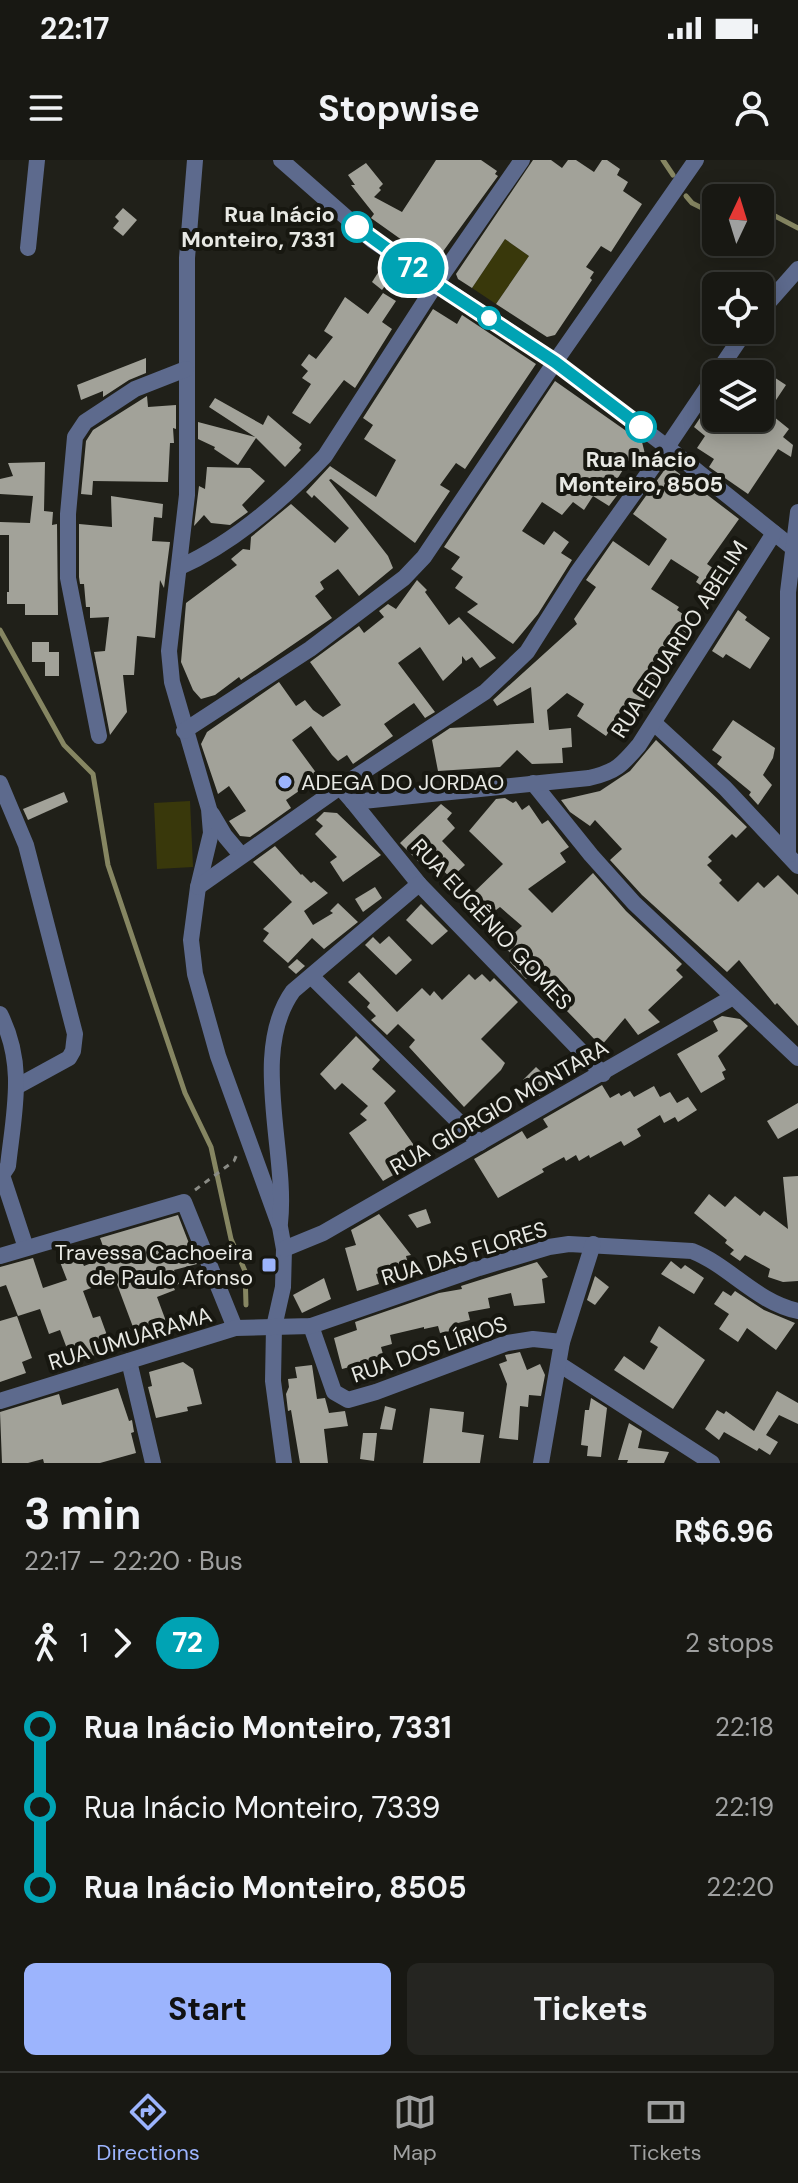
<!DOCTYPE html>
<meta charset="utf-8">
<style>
:root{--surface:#181813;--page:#252521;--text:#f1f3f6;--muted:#9fa0a0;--line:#363733;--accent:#9cb4fd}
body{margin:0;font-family:"DM Sans",sans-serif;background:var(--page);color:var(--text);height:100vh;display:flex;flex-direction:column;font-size:30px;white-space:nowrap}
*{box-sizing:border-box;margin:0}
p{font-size:26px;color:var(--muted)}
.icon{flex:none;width:44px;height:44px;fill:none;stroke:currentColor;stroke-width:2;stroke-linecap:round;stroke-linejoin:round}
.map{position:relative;height:1303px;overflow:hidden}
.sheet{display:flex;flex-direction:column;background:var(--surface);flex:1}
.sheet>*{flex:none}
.badge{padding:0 16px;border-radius:26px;font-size:28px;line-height:52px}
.needle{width:52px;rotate:4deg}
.tools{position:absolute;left:702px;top:24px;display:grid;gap:16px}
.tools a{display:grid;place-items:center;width:72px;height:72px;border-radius:12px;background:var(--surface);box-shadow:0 4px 20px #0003,0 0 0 2px var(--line);font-size:40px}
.map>.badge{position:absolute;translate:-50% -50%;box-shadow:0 0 0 4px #fff}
.legs{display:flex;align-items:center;gap:12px;height:88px;padding:0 24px;font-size:26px}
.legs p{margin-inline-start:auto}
.head{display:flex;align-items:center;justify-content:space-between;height:136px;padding:0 24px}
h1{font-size:44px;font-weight:700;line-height:60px}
.action{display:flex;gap:16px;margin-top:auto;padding:16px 24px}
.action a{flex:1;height:92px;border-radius:12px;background:var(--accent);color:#111;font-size:32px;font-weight:700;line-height:92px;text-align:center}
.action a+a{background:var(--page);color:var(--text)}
ul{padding:0 24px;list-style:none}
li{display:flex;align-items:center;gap:28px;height:80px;font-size:30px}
li i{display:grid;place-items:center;width:12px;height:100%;margin:0 10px;background:currentColor}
li i::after{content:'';width:20px;height:20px;margin:-10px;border:6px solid;border-radius:50%;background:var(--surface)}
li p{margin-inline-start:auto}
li:first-child i{background:linear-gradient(#0000 50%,currentColor 0)}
li:last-child i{background:linear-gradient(currentColor 50%,#0000 0)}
.status{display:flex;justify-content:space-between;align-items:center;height:56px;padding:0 40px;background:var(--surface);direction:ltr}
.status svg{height:22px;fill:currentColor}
header{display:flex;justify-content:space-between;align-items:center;height:104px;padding:0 24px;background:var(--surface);font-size:36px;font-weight:700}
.menu{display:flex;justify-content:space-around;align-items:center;height:112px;border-top:2px solid var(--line);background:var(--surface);font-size:22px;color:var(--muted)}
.menu a{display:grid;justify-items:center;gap:4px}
.menu .on{color:var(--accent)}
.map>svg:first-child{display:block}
</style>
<div class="status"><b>22:17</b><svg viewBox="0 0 49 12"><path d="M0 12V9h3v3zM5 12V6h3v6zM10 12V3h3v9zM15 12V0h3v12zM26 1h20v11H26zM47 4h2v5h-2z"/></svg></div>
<header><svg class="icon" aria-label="menu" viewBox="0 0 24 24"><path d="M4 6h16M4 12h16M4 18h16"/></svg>Stopwise<svg class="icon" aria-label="person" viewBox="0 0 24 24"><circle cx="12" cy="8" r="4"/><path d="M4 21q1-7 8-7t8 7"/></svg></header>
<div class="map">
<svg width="798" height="1303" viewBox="0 0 798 1303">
<rect width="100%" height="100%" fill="#202019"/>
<g fill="#39380b">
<polygon points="505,79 529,96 496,144 472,128"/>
<polygon points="190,641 193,707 157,709 154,643"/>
</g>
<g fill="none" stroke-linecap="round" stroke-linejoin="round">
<g stroke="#868662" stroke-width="5">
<polyline points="663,0 673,15"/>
<polyline points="686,36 692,43 716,55"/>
<polyline points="760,57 775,56 798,68"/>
<polyline points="0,470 64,585 93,614 108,705 185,933 211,987 231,1079 245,1111 246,1145"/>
</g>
</g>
<g fill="#a2a299">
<polygon points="436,0 481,0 497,11 495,14 498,16 439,97 427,89 423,95 371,58 374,54 351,25 355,25 348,15 366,3 383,24 379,28 381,30 374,37 402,52"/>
<polygon points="533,0 551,0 562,8 568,0 576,0 594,12 602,0 607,0 620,9 617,15 628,22 623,31 642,44 611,92 601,86 586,107 594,112 590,118 592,120 555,175 547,177 496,144 529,96 505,79 472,128 458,119 456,114"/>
<polygon points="123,48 137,60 123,76 113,68 119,61 115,57"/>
<polygon points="383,105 394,113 382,130 372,122"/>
<polygon points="383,133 396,141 382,162 392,169 355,228 344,220 310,264 292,253 311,224 302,218 308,211 301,205 309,194 316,199 333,177 324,171 345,137 368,154"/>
<polygon points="433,149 457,164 462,155 536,204 465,309 456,303 440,325 450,331 415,383 331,319 329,320 388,396 393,408 359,436 338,409 320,422 324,429 315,436 332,458 241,520 239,517 215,535 201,539 193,530 181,502 186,443 237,405 231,399 243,389 250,390 251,377 291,344 335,383 349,368 314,335 312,338 306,332 330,306 376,337 396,300 364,279 373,265 363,258"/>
<polygon points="146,198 146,213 129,220 103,237 103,231 81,240 77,225"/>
<polygon points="760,208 786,225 768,252 789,269 783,277 793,285 791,297 778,289 748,334 709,307 714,299 697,288 705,276 694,267 716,234 716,258 760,258"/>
<polygon points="555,221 642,282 646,298 634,292 611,329 618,334 609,346 593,336 584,350 573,342 562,355 542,342 522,371 544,385 554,371 569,382 561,393 572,400 538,454 513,484 467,452 478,444 455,428 463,417 451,409 460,397 444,387"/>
<polygon points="147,236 148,247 176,245 176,269 173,268 174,283 170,283 168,322 93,321 92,335 81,334 86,281 93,270"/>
<polygon points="215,238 263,265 268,255 302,284 299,288 301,290 285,307 256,278 238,305 214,289 215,287 198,279 198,262 255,277 209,247"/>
<polygon points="45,302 44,351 53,352 52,365 57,364 58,455 25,455 25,444 7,444 7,432 9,432 9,375 0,375 0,362 30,363 33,336 0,334 0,319 13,316 8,303"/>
<polygon points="668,305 739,359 707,404 726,417 718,430 709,424 706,429 696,422 699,417 671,399 651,429 679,447 677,450 696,463 623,571 614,564 606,576 577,556 584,544 567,533 547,550 549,570 571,568 572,587 562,588 563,603 532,604 517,590 500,607 438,611 432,580 450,568 534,563 531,527 497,546 493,540 577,464 574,459 596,427 586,420 613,381 649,406 667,379 633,354"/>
<polygon points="207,307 250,308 265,321 242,345 248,352 230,365 211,363 204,355 194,366 199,326 205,329"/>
<polygon points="111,336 163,344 162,358 154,357 152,381 170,382 164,428 160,420 155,478 137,476 134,515 123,515 127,552 110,575 94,492 105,491 109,457 90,458 90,447 86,447 84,424 80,424 79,417 79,364 112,367"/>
<polygon points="417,420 427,430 425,432 449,465 459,457 496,498 480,508 472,497 466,501 462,496 462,503 443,521 420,487 398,503 435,552 425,558 414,543 384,564 393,576 353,604 347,595 338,601 332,595 311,566 292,580 320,618 320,623 312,629 309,624 286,640 291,648 250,677 240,676 229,661 246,651 229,626 218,634 201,584 207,572 279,522 296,546 305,540 313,550 323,557 341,545 310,502 359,466 364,473 384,457 379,451 388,444 396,449"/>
<polygon points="738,450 747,457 745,460 770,478 750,509 726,494 723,498 712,491"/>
<polygon points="32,482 49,482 49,492 59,492 59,516 45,516 45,502 32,502"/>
<polygon points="733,560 775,588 773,598 763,615 772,625 758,645 749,635 751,632 717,604 722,597 712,590"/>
<polygon points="656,580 747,667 736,678 732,674 708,697 712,701 707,705 722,720 719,723 738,742 758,722 764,728 778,715 798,735 798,866 777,843 775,845 739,800 727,812 642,735 610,700 622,689 595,660 590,666 570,652 561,640 600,631 630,611"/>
<polygon points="64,632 68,642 28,660 23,649"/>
<polygon points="505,638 513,643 516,641 522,650 529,645 542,664 548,660 569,687 560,693 566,702 528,729 552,753 593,713 626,751 682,804 676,810 683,817 648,850 660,862 638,875 625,858 601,886 531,814 526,819 510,802 515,797 502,785 522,766 500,747 496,750 491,745 483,752 468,738 503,704 469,671 496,639"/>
<polygon points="441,644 452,653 447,659 455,668 442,681 465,705 451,718 436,704 428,711 400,683"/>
<polygon points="324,652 337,653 381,695 343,722 330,702 337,697 315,674 323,666 316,660"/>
<polygon points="275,686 301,715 302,714 311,723 314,721 328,733 304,751 313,765 333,753 330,751 338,743 358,762 324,789 312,778 288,803 263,781 269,773 263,769 292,742 253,702"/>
<polygon points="375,727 382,738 363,752 355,739"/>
<polygon points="421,744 448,771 432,785 406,760"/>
<polygon points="389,776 412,800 396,815 365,785 373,777 380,784"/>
<polygon points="297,799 305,806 296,814 288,807"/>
<polygon points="359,812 397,852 422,828 430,836 434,831 442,840 469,814 475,820 482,814 490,822 494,818 518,842 481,879 505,903 501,910 464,947 409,887 415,880 398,864 387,875 371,860 376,856 367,847 370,843 348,822"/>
<polygon points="722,856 740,859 748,866 718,896 726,910 722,912 725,919 701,933 677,894 718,871 713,861"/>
<polygon points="356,876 380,900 372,909 396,931 384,943 423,998 383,1021 349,973 367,960 360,954 368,946 342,923 335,930 320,914"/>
<polygon points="536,907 556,926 539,936 523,920"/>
<polygon points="602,925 610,938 619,933 621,936 630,931 634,937 654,926 660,937 670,932 677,943 688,937 697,950 678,962 675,957 664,963 660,955 637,969 641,976 624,986 621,981 590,998 589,995 579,1001 576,995 566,1001 564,997 542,1009 544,1012 498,1038 474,999 522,971 527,979 548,967 543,959"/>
<polygon points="798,943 798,968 778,979 767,961"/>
<polygon points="798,1016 798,1121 783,1122 768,1117 770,1109 745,1095 740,1101 730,1094 734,1090 725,1083 727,1080 694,1053 709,1034 725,1047 735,1036 760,1056 764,1051 788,1069 783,1017"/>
<polygon points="426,1049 431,1063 417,1068 408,1055"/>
<polygon points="379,1054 411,1095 406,1096 408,1104 376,1114 379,1124 357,1131 345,1088 356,1085 351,1070"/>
<polygon points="178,1055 197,1104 174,1110 179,1124 173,1126 175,1130 157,1137 170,1172 127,1186 123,1172 133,1167 115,1119 83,1131 93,1158 100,1156 108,1178 90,1184 95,1195 72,1202 60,1170 49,1174 40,1149 18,1156 6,1125 0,1127 0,1107 33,1098 43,1128 67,1120 60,1102 79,1095 84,1106 107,1097 100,1078"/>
<polygon points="671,1101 681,1109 685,1105 704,1118 694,1134 661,1114"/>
<polygon points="537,1102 548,1117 542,1119 545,1143 514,1146 511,1133 488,1138 490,1148 468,1152 470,1160 458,1163 460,1169 440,1173 438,1166 424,1169 424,1167 390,1175 392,1184 381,1187 384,1198 342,1209 334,1178 357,1170 355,1162 439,1133 462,1129 461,1126"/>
<polygon points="595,1116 609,1127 595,1145 587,1140"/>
<polygon points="324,1118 331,1139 302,1153 293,1135"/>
<polygon points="723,1131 731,1136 735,1131 764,1150 795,1163 776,1190 747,1168 738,1182 719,1169 729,1154 714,1144"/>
<polygon points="17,1156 32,1198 22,1202 26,1213 0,1222 0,1161"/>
<polygon points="659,1166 705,1200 673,1249 614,1210 624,1196 644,1210 658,1187 650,1182"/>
<polygon points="520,1192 527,1210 540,1204 545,1215 541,1236 529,1235 528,1247 520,1246 518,1280 499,1278 507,1224 499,1204 507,1201 505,1195"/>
<polygon points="183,1202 193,1209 202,1244 187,1247 188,1251 156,1258 148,1227 152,1226 149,1212"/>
<polygon points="312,1205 317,1239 325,1238 329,1253 345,1251 348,1266 324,1269 328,1303 300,1303 291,1250 288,1251 286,1234 289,1227 288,1219 297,1218 295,1207"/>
<polygon points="118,1228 129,1261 132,1260 134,1272 131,1273 136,1293 100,1303 44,1303 43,1299 28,1303 2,1303 0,1252 59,1234 62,1245"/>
<polygon points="777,1231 798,1243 798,1264 779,1255 766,1275 778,1282 770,1295 759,1288 757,1291 724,1272 719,1280 705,1269 717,1250 724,1254 726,1251 754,1271"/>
<polygon points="591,1238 607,1248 601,1297 587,1296 588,1286 581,1285 585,1250 589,1250"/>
<polygon points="385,1246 396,1249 392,1270 380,1269"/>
<polygon points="430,1248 464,1252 462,1272 484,1275 480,1303 423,1303"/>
<polygon points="629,1263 642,1271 638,1288 669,1292 664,1303 627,1303 628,1300 618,1300"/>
<polygon points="363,1273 377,1273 374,1301 360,1299"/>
</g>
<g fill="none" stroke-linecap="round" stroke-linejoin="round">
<polyline stroke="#8a8b85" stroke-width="3" stroke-dasharray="6 6" stroke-linecap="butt" points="195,1030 234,1001 237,994"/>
<g stroke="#5d6a8d" stroke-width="16">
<polyline points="195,0 187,98 187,335 169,491 172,522 209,649 211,673 198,727 191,780 195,814 218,896 280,1067 284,1089 283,1127 274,1167 273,1221 284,1303"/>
<polyline points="281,0 372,80 555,202 667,287 798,392"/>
<polyline points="28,88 37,0"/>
<polyline points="760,152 798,109"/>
<path d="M180 407C235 382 284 339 325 296L436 124 522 0"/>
<polyline points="654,563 725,628 798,706"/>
<polyline points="184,571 310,489 404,418 424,397 555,202 696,0"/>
<polyline points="99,576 68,418 68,354 75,277 85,262 135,229 186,209"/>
<polyline points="0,623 26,685 75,874 73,891 69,898 16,927"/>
<polyline points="533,623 591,695 634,743 798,898"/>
<path d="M340 627 353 642 589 618C616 612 622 605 639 585L774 373"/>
<polyline points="353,642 419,724 603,914"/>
<polyline points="212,654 225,676 241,695"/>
<polyline points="788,695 788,432 798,352"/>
<polyline points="198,727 340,627 485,532 527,492 577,413 667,287 746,170"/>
<polyline points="312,817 480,983"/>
<path d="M0 854C26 905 14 951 8 1006L2 1015 26 1088"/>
<path d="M280 1063C288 992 249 892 293 831L419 724"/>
<polyline points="284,1089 323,1073 733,837"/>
<polyline points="0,1096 184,1042 235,1168"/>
<polyline points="311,1166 334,1232 348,1240 376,1232 507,1183 533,1179 562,1182"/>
<polyline points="129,1201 153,1303"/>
<polyline points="559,1204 712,1303"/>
<path d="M0 1241 235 1168 311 1166 479 1108 549 1087 569 1084 692 1091C730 1106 756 1142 798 1151"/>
<polyline points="541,1303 562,1182 593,1084"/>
</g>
</g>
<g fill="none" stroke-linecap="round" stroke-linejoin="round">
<defs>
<polyline id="line-1" points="357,67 436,124 555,202 641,267"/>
</defs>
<use href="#line-1" stroke="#fff" stroke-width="18"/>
<use href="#line-1" stroke="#00a3b4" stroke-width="12"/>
</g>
<g fill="#fff" stroke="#00a3b4" stroke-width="4">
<circle cx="357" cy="67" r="14"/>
<circle cx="489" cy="158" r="10"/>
<circle cx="641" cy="267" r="14"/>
</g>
<g fill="#9cb4fd" stroke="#171710" stroke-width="3">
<circle cx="285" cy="622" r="8"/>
<rect x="261" y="1097" width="16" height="16" rx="4"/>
</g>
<g text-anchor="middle" stroke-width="8" stroke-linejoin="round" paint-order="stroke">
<g font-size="22" font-weight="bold" fill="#e8e9e4" stroke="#171710" text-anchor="end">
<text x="335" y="62">Rua Inácio<tspan x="335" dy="25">Monteiro, 7331</tspan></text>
<text x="641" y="307" text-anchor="middle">Rua Inácio<tspan x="641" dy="25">Monteiro, 8505</tspan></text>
</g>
<g font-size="22" fill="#e8e9e4" stroke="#171710">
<text transform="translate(679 479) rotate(-57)" y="8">RUA EDUARDO ABELIM</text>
<text transform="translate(492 764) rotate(47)" y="8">RUA EUGÊNIO GOMES</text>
<text transform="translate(499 947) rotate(-30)" y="8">RUA GIORGIO MONTARA</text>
<text transform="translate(464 1093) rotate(-17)" y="8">RUA DAS FLORES</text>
<text transform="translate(130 1178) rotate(-17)" y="8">RUA UMUARAMA</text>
<text transform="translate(429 1189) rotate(-19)" y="8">RUA DOS LÍRIOS</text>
</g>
<g font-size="22" fill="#e8e9e4" stroke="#171710" text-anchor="start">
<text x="301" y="630">ADEGA DO JORDAO</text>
<text x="253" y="1100" text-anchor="end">Travessa Cachoeira<tspan x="253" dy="25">de Paulo Afonso</tspan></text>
</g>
</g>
</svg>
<div class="tools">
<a><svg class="needle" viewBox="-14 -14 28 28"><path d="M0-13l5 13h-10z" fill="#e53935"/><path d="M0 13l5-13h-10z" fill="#9fa0a0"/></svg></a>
<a><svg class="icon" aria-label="locate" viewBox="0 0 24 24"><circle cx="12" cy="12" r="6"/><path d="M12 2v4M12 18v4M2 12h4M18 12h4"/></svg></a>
<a><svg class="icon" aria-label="layers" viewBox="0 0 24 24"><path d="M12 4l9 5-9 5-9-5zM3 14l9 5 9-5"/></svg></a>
</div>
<b class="badge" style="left:413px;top:108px;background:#00a3b4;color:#fff">72</b>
</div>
<section class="sheet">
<div class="head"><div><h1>3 min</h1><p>22:17 – 22:20 · Bus</p></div><b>R$6.96</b></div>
<div class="legs"><svg class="icon" aria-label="walk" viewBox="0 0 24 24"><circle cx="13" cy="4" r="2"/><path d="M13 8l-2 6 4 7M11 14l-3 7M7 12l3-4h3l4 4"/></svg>1<svg class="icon" aria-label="forward" viewBox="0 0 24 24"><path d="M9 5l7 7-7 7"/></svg><b class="badge" style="background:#00a3b4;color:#fff">72</b><p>2 stops</p></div>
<ul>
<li><i style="color:#00a3b4"></i><b>Rua Inácio Monteiro, 7331</b><p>22:18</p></li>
<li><i style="color:#00a3b4"></i><span>Rua Inácio Monteiro, 7339</span><p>22:19</p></li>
<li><i style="color:#00a3b4"></i><b>Rua Inácio Monteiro, 8505</b><p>22:20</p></li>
</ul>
<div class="action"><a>Start</a><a>Tickets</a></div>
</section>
<nav class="menu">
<a class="on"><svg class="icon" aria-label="directions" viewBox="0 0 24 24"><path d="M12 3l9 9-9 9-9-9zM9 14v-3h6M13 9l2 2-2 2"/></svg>Directions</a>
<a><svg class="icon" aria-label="map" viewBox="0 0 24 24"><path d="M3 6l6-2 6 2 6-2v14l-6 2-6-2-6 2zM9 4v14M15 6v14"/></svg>Map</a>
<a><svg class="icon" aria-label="tickets" viewBox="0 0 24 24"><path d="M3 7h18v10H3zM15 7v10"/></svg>Tickets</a>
</nav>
